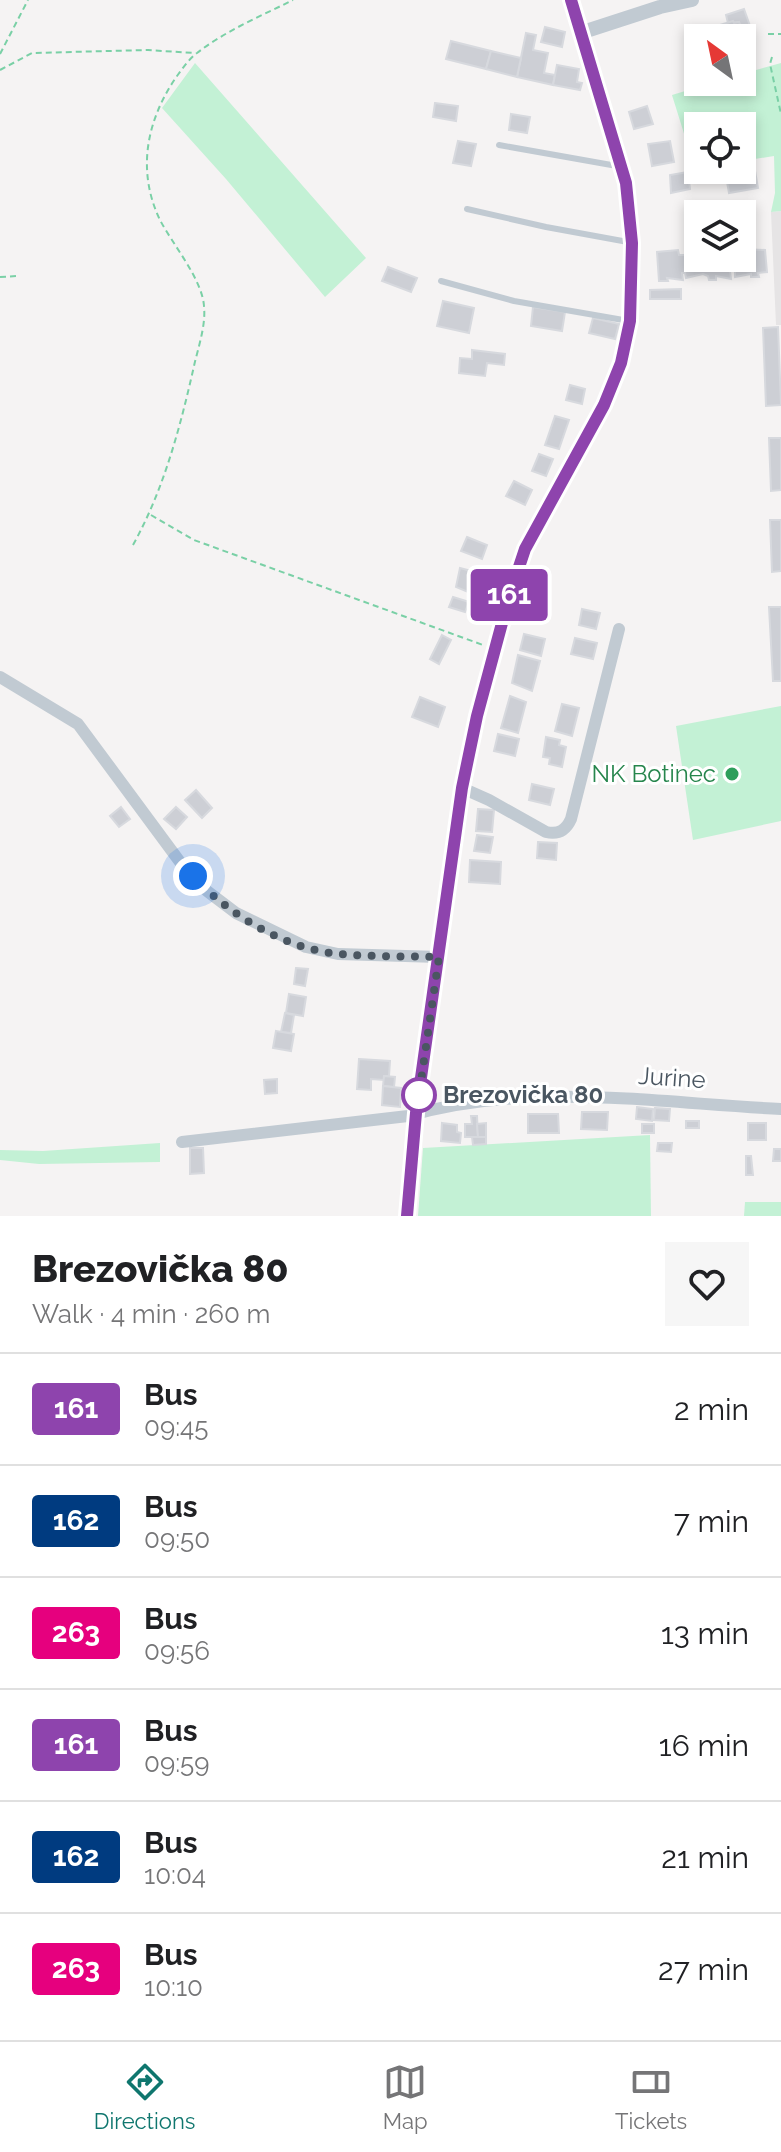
<!DOCTYPE html>
<meta charset="utf-8">
<style>
:root{--surface:#fff;--page:#f6f6f6;--text:#202124;--muted:#757577;--line:#e0e0e0;--accent:#0f766e}
body{margin:0;font-family:Raleway,sans-serif;background:var(--page);color:var(--text);height:100vh;display:flex;flex-direction:column;font-size:30px;white-space:nowrap}
*{box-sizing:border-box;margin:0}
p{font-size:26px;color:var(--muted)}
.icon{flex:none;width:44px;height:44px;fill:none;stroke:currentColor;stroke-width:2;stroke-linecap:round;stroke-linejoin:round}
.map{position:relative;height:1216px;overflow:hidden}
.drawer{display:flex;flex-direction:column;background:var(--surface);flex:1}
.drawer>*{flex:none}
.badge{padding:0 16px;border-radius:6px;font-size:28px;line-height:52px}
.needle{width:52px;rotate:327deg}
.controls{position:absolute;left:684px;top:24px;display:grid;gap:16px}
.controls a{display:grid;place-items:center;width:72px;height:72px;border-radius:0px;background:var(--surface);box-shadow:0 4px 12px #0003;font-size:40px}
.you{position:absolute;width:40px;height:40px;margin:-20px;border:6px solid #fff;border-radius:50%;background:#1a73e8;box-shadow:0 0 0 12px #1a73e833}
.map>.badge{position:absolute;translate:-50% -50%;box-shadow:0 0 0 4px #fff}
.round{display:grid;place-items:center;flex:none;width:84px;height:84px;border-radius:0px;background:var(--page)}
.summary{display:flex;align-items:center;justify-content:space-between;height:136px;padding:0 32px}
h1{font-size:38px;font-weight:800;line-height:60px}
ul{padding:0;list-style:none}
li{display:flex;align-items:center;gap:24px;height:112px;padding:0 32px;border-top:2px solid var(--line)}
li div{flex:1}
li b{display:block;font-size:30px}
li em{font-style:normal}
li .badge{min-width:88px;font-weight:700;text-align:center}
.dock{display:flex;justify-content:space-around;align-items:center;height:112px;border-top:2px solid var(--line);background:var(--surface);font-size:22px;color:var(--muted)}
.dock a{display:grid;justify-items:center;gap:4px}
.dock .active{color:var(--accent)}
.map>svg:first-child{display:block}
</style>
<div class="map">
<svg width="781" height="1216" viewBox="0 0 781 1216">
<rect width="100%" height="100%" fill="#f5f3f3"/>
<polygon fill="#e6e4e5" points="781,211 781,325 776,325 771,212"/>
<g fill="#c3f1d5">
<polygon points="195,63 366,258 325,297 226,179 162,108"/>
<polygon points="781,63 781,211 771,212 775,193 774,156 742,161 742,126 698,126 698,168 695,169 672,95 715,82 742,82 742,74"/>
<polygon points="781,706 781,821 693,840 676,726"/>
<polygon points="650,1135 651,1216 418,1216 423,1148"/>
<polygon points="160,1143 160,1162 39,1164 0,1160 0,1150 43,1151"/>
<polygon points="745,1202 781,1202 781,1216 744,1216"/>
</g>
<g fill="#cdcfd5" stroke="#d7d9de" stroke-width="2">
<polygon points="744,9 750,26 741,28 739,22 728,23 726,15"/>
<polygon points="733,21 734,23 739,22 745,42 742,43 742,38 722,38 720,25"/>
<polygon points="545,27 565,32 562,47 541,42"/>
<polygon points="526,33 536,35 533,50 548,53 544,73 555,75 553,85 517,77"/>
<polygon points="451,41 491,51 486,69 446,59"/>
<polygon points="491,51 521,58 517,77 486,69"/>
<polygon points="557,65 579,69 577,82 582,83 580,90 553,85"/>
<polygon points="435,103 458,106 456,121 433,117"/>
<polygon points="647,106 653,124 634,129 629,112"/>
<polygon points="511,114 530,117 527,133 509,130"/>
<polygon points="458,141 476,144 471,166 453,163"/>
<polygon points="670,141 674,162 652,166 648,144"/>
<polygon points="755,171 758,188 729,193 726,176"/>
<polygon points="688,172 690,189 671,193 670,175"/>
<polygon points="727,204 728,214 708,214 707,207"/>
<polygon points="698,247 698,258 742,258 742,249 765,250 767,272 758,273 759,277 751,277 751,274 735,277 735,271 730,271 731,279 716,276 716,280 709,280 708,276 703,274 686,278 685,273 682,273 683,280 667,278 668,281 659,281 657,252 678,250 679,255 686,255 686,248"/>
<polygon points="388,267 417,278 411,292 382,281"/>
<polygon points="681,289 681,299 650,299 650,290"/>
<polygon points="443,301 474,308 469,333 437,326"/>
<polygon points="533,307 565,312 562,331 531,326"/>
<polygon points="593,318 619,324 615,339 589,333"/>
<polygon points="778,327 781,405 766,406 763,328"/>
<polygon points="472,350 505,354 504,365 487,363 485,376 459,373 460,358 472,359"/>
<polygon points="570,385 585,389 582,404 566,400"/>
<polygon points="555,416 569,420 559,449 545,445"/>
<polygon points="769,438 781,438 781,490 771,491"/>
<polygon points="539,454 553,459 546,476 532,471"/>
<polygon points="514,481 532,490 525,505 506,496"/>
<polygon points="770,520 781,520 781,571 772,572"/>
<polygon points="467,537 487,545 482,559 461,551"/>
<polygon points="460,568 475,572 468,592 456,587"/>
<polygon points="481,587 499,591 494,611 476,607"/>
<polygon points="453,597 469,602 465,612 449,607"/>
<polygon points="769,607 781,607 781,681 773,681"/>
<polygon points="582,609 600,613 596,629 579,625"/>
<polygon points="524,634 545,639 541,656 520,650"/>
<polygon points="442,635 451,640 439,664 430,659"/>
<polygon points="575,638 597,643 593,659 571,654"/>
<polygon points="518,655 540,661 532,691 512,683"/>
<polygon points="510,696 526,702 518,733 501,728"/>
<polygon points="420,697 445,707 438,727 412,717"/>
<polygon points="562,704 579,708 572,736 555,731"/>
<polygon points="498,734 519,739 515,756 494,751"/>
<polygon points="546,737 560,740 559,745 566,747 562,767 549,764 550,758 543,757"/>
<polygon points="532,784 554,789 550,805 529,800"/>
<polygon points="196,790 212,808 202,818 185,800"/>
<polygon points="121,807 130,819 119,827 110,816"/>
<polygon points="176,807 187,817 176,829 164,819"/>
<polygon points="478,809 494,810 492,832 476,831"/>
<polygon points="477,835 493,837 490,853 474,851"/>
<polygon points="538,842 557,843 556,860 537,858"/>
<polygon points="470,860 501,862 500,884 469,882"/>
<polygon points="296,968 308,969 305,986 294,984"/>
<polygon points="289,994 306,997 303,1016 286,1013"/>
<polygon points="285,1013 294,1015 291,1033 281,1032"/>
<polygon points="276,1031 294,1034 291,1051 273,1048"/>
<polygon points="359,1059 390,1061 389,1076 384,1076 384,1080 371,1079 371,1090 357,1089"/>
<polygon points="384,1076 395,1077 394,1087 383,1086"/>
<polygon points="277,1079 277,1093 265,1094 264,1080"/>
<polygon points="383,1086 401,1088 400,1107 382,1105"/>
<polygon points="637,1107 653,1109 652,1121 636,1119"/>
<polygon points="655,1108 670,1109 669,1121 654,1120"/>
<polygon points="582,1112 608,1112 607,1130 581,1129"/>
<polygon points="528,1114 558,1114 559,1133 528,1133"/>
<polygon points="471,1116 477,1116 478,1137 465,1137 465,1124 472,1124"/>
<rect x="686" y="1121" width="13" height="7"/>
<polygon points="442,1123 457,1125 457,1132 461,1133 460,1143 441,1141"/>
<polygon points="486,1123 486,1137 478,1137 477,1124"/>
<rect x="748" y="1123" width="18" height="17"/>
<rect x="642" y="1124" width="12" height="9"/>
<polygon points="472,1137 486,1137 486,1144 473,1145"/>
<polygon points="658,1143 672,1143 671,1152 657,1151"/>
<polygon points="190,1148 203,1148 204,1173 190,1174"/>
<polygon points="774,1149 781,1149 781,1161 773,1161"/>
<polygon points="746,1156 751,1156 753,1175 746,1175"/>
</g>
<g fill="none" stroke-linecap="round" stroke-linejoin="round">
<g stroke="#7ad0a6" stroke-width="2" stroke-dasharray="6 4" stroke-linecap="butt">
<polyline points="768,34 781,34"/>
<polyline points="0,54 28,0"/>
<polyline points="772,57 770,64 781,114"/>
<polyline points="0,70 32,53 148,50 194,53"/>
<polyline points="0,277 18,276"/>
<polyline points="151,515 194,540 483,645"/>
<path d="M133 545C164 489 180 428 194 366 198 348 206 326 204 306 202 279 173 245 160 220 136 170 147 119 177 76 183 68 189 59 197 53 225 31 261 16 293 0"/>
</g>
<g stroke="#c1cad2" stroke-width="6">
<polyline points="499,145 617,166"/>
<polyline points="467,209 546,227 628,242"/>
<polyline points="441,281 514,301 629,321"/>
</g>
<g stroke="#c1cad2" stroke-width="12">
<polyline points="0,677 78,724 180,862 207,891 236,913 306,947 338,954 439,957"/>
<path d="M462 788 489 800 546 832C559 835 566 830 571 819L619 629"/>
<path d="M182 1142 408 1116C528 1081 658 1103 781 1109"/>
</g>
<polyline stroke="#c1cad2" stroke-width="14" points="580,33 660,7 692,0"/>
<polyline stroke="#c1cbd6" stroke-width="16" points="407,1216 416,1113 462,788 477,716 509,597 525,549 604,405 621,363 630,321 632,243 626,183 571,0"/>
</g>
<g fill="none" stroke-linecap="round" stroke-linejoin="round">
<defs>
<polyline id="line" points="407,1216 416,1113 462,788 477,716 509,597 525,549 604,405 621,363 630,321 632,243 626,183 571,0"/>
</defs>
<use href="#line" stroke="#fff" stroke-width="18"/>
<use href="#line" stroke="#8e44ad" stroke-width="12"/>
<path stroke="#4a5661" stroke-width="8" stroke-dasharray="0 14.4" d="M193 876C229 915 285 949 339 954 372 957 406 956 439 957L419 1095"/>
</g>
<circle fill="#2e9e5b" stroke="#fff" stroke-width="3" cx="732" cy="774" r="8"/>
<circle fill="#fff" stroke="#8e44ad" stroke-width="4" cx="419" cy="1095" r="16"/>
<g text-anchor="middle" stroke-width="6" stroke-linejoin="round" paint-order="stroke">
<g font-size="24" fill="#27864d" stroke="#fff" text-anchor="end">
<text x="716" y="782">NK Botinec</text>
</g>
<g font-size="24" fill="#4a5661" stroke="#fff">
<text transform="translate(672 1078) rotate(4)" y="8">Jurine</text>
</g>
<g font-size="24" font-weight="bold" fill="#4a5661" stroke="#fff" text-anchor="start">
<text x="443" y="1103">Brezovička 80</text>
</g>
</g>
</svg>
<div class="controls">
<a><svg class="needle" viewBox="-14 -14 28 28"><path d="M0-13l5 13h-10z" fill="#e53935"/><path d="M0 13l5-13h-10z" fill="#757577"/></svg></a>
<a><svg class="icon" aria-label="locate" viewBox="0 0 24 24"><circle cx="12" cy="12" r="6"/><path d="M12 2v4M12 18v4M2 12h4M18 12h4"/></svg></a>
<a><svg class="icon" aria-label="layers" viewBox="0 0 24 24"><path d="M12 4l9 5-9 5-9-5zM3 14l9 5 9-5"/></svg></a>
</div>
<div class="you" style="left:193px;top:876px"></div>
<b class="badge" style="left:509px;top:595px;background:#8e44ad;color:#fff">161</b>
</div>
<section class="drawer">
<div class="summary"><div><h1>Brezovička 80</h1><p>Walk · 4 min · 260 m</p></div><a class="round"><svg class="icon" aria-label="heart" viewBox="0 0 24 24"><path d="M12 20l-8-8c-3-5 5-10 8-4 3-6 11-1 8 4z"/></svg></a></div>
<ul>
<li><span class="badge" style="background:#8e44ad;color:#fff">161</span><div><b>Bus</b><p>09:45</p></div><em>2 min</em></li>
<li><span class="badge" style="background:#003b80;color:#fff">162</span><div><b>Bus</b><p>09:50</p></div><em>7 min</em></li>
<li><span class="badge" style="background:#e6007e;color:#fff">263</span><div><b>Bus</b><p>09:56</p></div><em>13 min</em></li>
<li><span class="badge" style="background:#8e44ad;color:#fff">161</span><div><b>Bus</b><p>09:59</p></div><em>16 min</em></li>
<li><span class="badge" style="background:#003b80;color:#fff">162</span><div><b>Bus</b><p>10:04</p></div><em>21 min</em></li>
<li><span class="badge" style="background:#e6007e;color:#fff">263</span><div><b>Bus</b><p>10:10</p></div><em>27 min</em></li>
</ul>
</section>
<nav class="dock">
<a class="active"><svg class="icon" aria-label="directions" viewBox="0 0 24 24"><path d="M12 3l9 9-9 9-9-9zM9 14v-3h6M13 9l2 2-2 2"/></svg>Directions</a>
<a><svg class="icon" aria-label="map" viewBox="0 0 24 24"><path d="M3 6l6-2 6 2 6-2v14l-6 2-6-2-6 2zM9 4v14M15 6v14"/></svg>Map</a>
<a><svg class="icon" aria-label="tickets" viewBox="0 0 24 24"><path d="M3 7h18v10H3zM15 7v10"/></svg>Tickets</a>
</nav>
